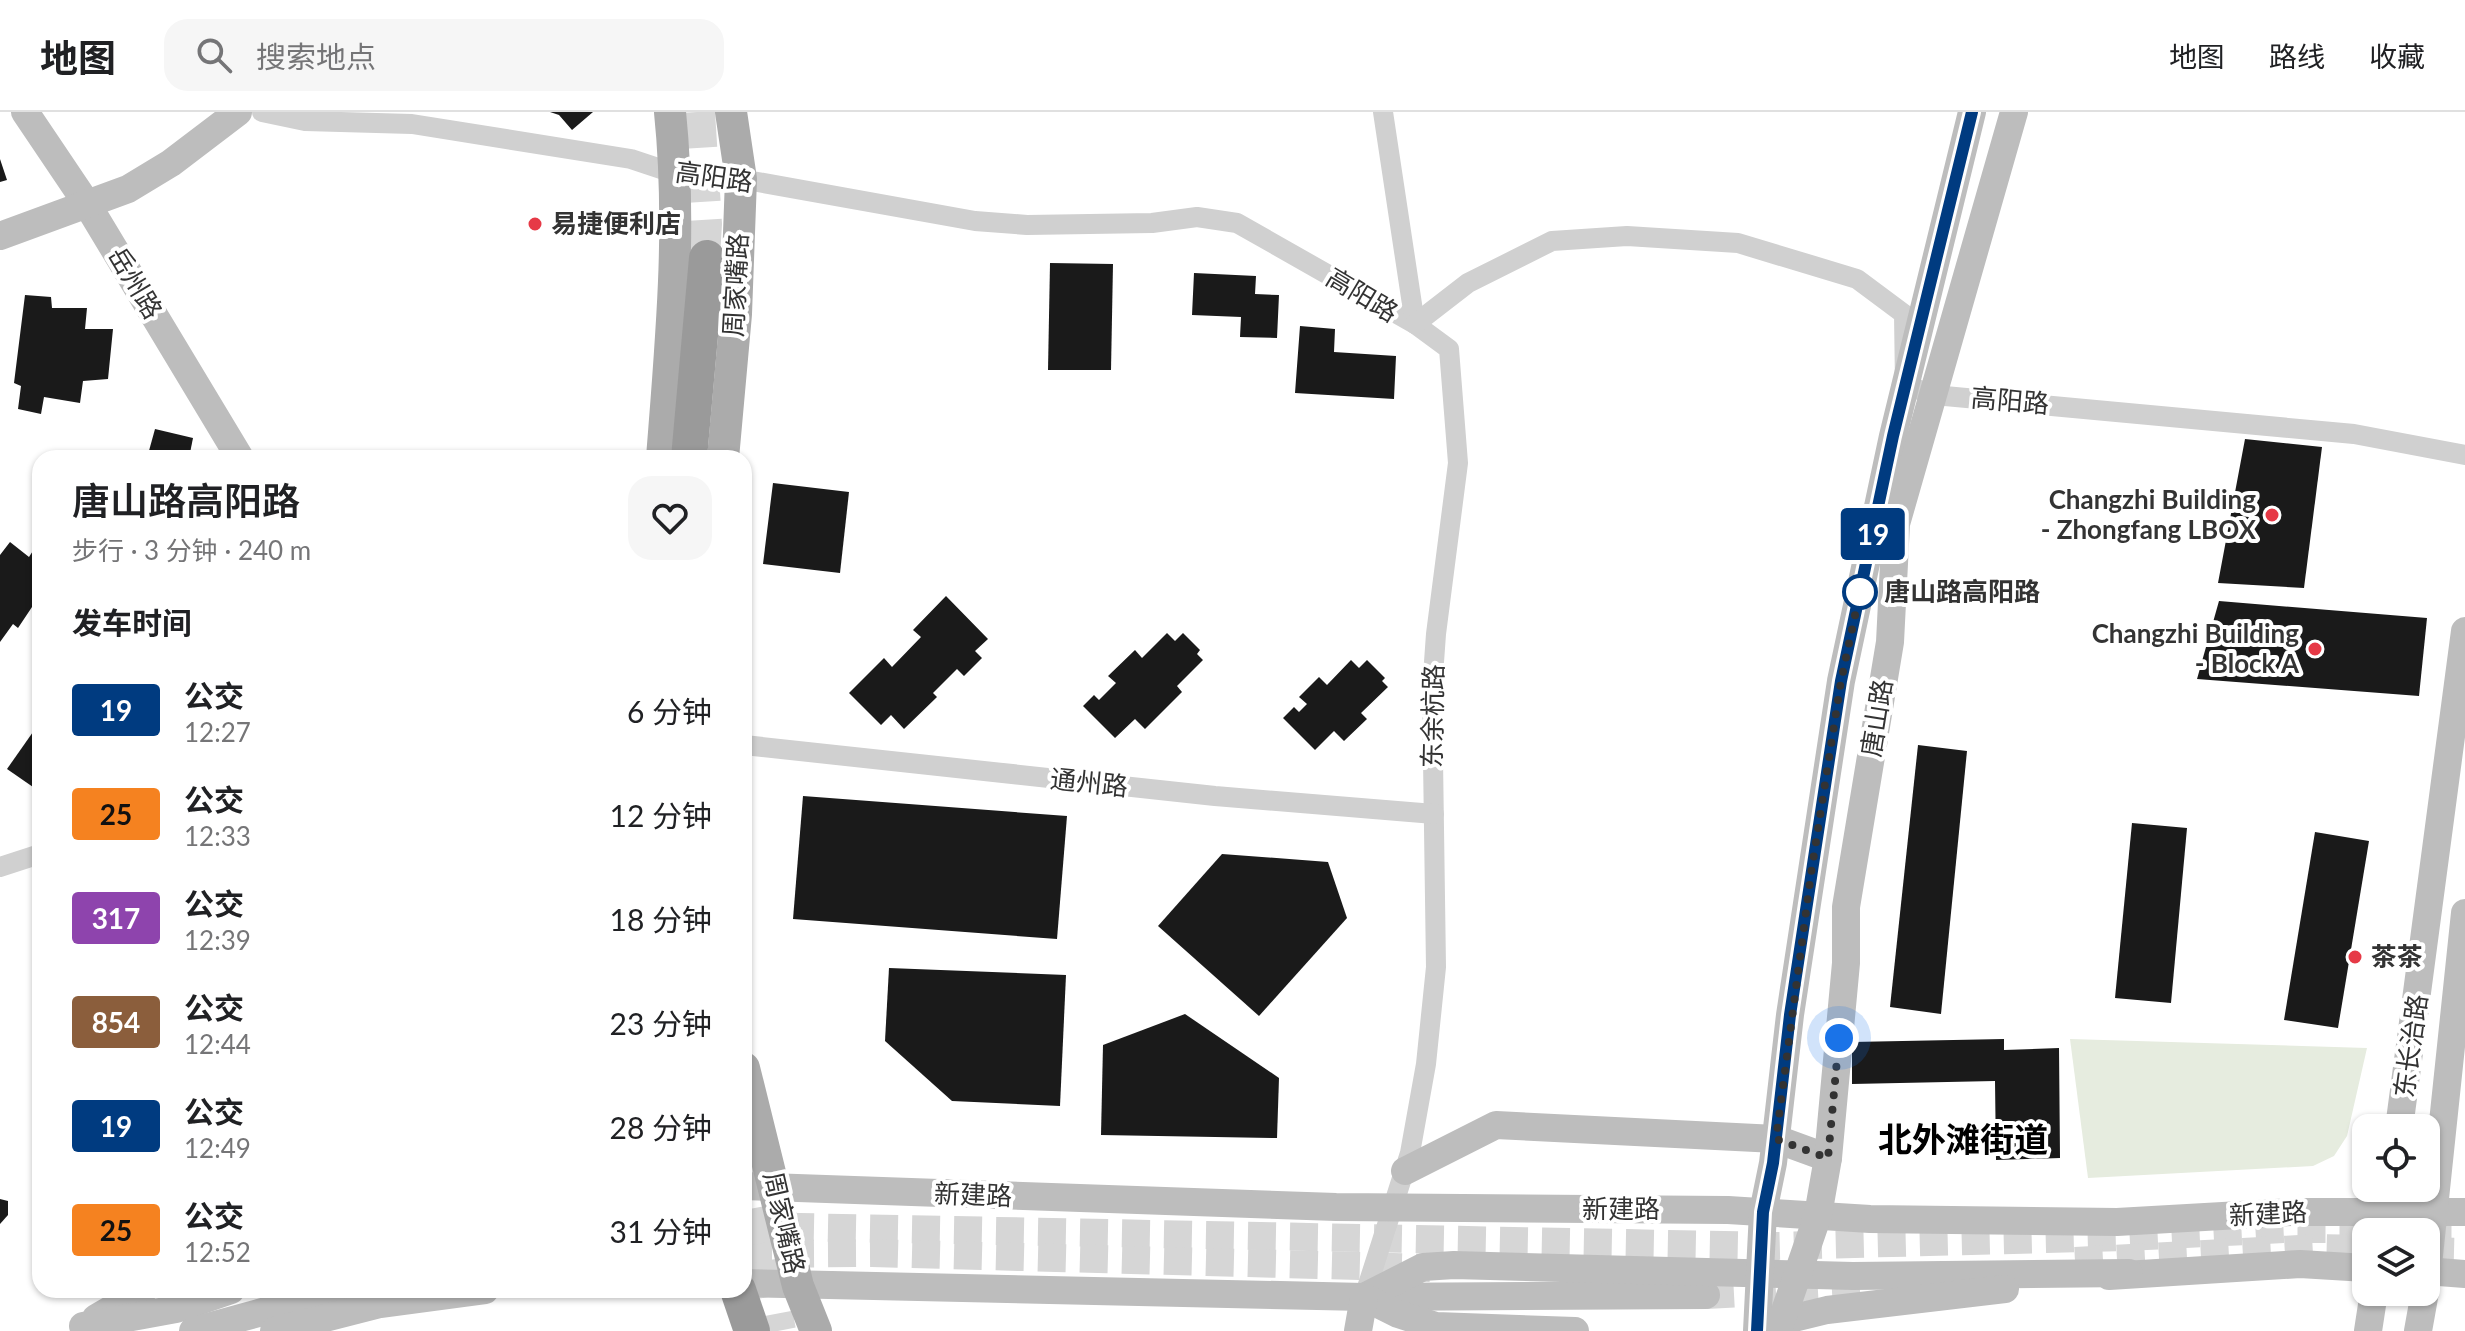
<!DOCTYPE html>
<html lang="zh">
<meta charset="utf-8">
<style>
:root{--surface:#fff;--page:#f6f6f6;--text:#202124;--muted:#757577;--line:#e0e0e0}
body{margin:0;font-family:Lato,"Noto Sans SC",sans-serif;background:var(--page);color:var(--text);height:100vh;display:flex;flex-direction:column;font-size:30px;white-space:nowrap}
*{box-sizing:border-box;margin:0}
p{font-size:26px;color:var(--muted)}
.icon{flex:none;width:44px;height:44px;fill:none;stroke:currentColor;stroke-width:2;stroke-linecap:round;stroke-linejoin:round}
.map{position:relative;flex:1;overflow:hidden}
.panel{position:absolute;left:32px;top:338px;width:720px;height:848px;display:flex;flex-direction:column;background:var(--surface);border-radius:24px;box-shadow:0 2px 6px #0004}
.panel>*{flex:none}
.badge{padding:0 16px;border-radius:6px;font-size:28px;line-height:52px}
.fabs{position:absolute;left:2352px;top:1002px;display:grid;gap:16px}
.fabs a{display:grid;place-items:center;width:88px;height:88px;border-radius:16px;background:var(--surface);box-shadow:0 2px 6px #0004;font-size:40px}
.you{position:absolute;width:40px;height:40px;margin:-20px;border:6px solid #fff;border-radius:50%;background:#1a73e8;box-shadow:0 0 0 12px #1a73e833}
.map>.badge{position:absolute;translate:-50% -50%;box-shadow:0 0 0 4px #fff}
h2{padding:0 40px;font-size:30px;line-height:72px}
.round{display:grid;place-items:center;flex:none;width:84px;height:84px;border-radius:24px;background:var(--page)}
.summary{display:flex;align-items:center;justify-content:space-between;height:136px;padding:0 40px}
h1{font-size:38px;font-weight:600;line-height:60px}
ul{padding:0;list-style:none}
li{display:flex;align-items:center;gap:24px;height:104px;padding:0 40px}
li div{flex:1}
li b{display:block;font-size:30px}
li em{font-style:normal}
li .badge{min-width:88px;font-weight:700;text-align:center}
header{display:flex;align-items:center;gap:48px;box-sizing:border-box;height:112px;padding:0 40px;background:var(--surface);border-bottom:2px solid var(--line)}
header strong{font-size:38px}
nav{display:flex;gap:44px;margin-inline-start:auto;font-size:28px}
.search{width:560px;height:72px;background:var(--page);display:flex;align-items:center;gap:20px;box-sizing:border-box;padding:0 28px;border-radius:24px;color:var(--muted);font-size:30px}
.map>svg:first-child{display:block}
</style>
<header>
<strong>地图</strong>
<div class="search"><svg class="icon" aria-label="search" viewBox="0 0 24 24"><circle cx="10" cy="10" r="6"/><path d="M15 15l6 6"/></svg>搜索地点</div>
<nav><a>地图</a><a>路线</a><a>收藏</a></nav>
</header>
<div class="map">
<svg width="2465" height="1219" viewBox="0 0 2465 1219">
<rect width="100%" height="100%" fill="#fff"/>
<polygon fill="#e6ecdf" points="2070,927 2367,936 2347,1024 2334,1044 2313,1054 2088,1066"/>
<g fill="#1a1a1a">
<polygon points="550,0 593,0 572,18 559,3"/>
<polygon points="0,47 7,68 0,70"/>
<polygon points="1050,151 1113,152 1111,258 1048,258"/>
<polygon points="1194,161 1256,164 1255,182 1279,183 1277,226 1240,225 1241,205 1192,203"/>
<polygon points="25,183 51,185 52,196 87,196 85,217 113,217 108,267 83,269 80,291 44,285 41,302 18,297 21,274 14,271"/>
<polygon points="1300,214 1335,217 1334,240 1396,244 1394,287 1295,281"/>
<polygon points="155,317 193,326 189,346 147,346"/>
<polygon points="2245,327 2322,335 2304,476 2218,471"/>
<polygon points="773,371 849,380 840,461 763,452"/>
<polygon points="40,428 40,495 38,498 32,495 18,516 13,512 0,530 0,443 10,430 29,445"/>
<polygon points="946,484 988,527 975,539 982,546 964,564 957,557 933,581 937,585 904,617 891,603 881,613 849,581 884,546 892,555 921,525 913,518"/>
<polygon points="2219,489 2427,506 2419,584 2197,567"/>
<polygon points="1167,521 1175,529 1183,521 1200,538 1197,542 1203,548 1177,574 1182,580 1145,617 1135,607 1115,626 1083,594 1094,583 1099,588 1116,571 1108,564 1135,538 1142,546"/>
<polygon points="1351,548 1359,556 1367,548 1385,566 1382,569 1388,575 1361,601 1367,607 1344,629 1334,619 1315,638 1283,606 1294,595 1299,600 1307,592 1299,585 1319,565 1327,573"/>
<polygon points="40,610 40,665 33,675 7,657"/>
<polygon points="1918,633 1967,639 1941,902 1890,895"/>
<polygon points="803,684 1067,704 1057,827 793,807"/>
<polygon points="2132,711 2187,716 2171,891 2115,886"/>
<polygon points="2315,720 2369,729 2338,916 2284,908"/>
<polygon points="1222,742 1328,750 1347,806 1259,904 1158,814"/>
<polygon points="889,856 1066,863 1060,994 952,989 885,929"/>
<polygon points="1185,902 1279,966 1277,1026 1101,1023 1103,933"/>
<polygon points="2004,927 2004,938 2059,936 2060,1046 1996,1048 1995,969 1852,972 1852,930"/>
<polygon points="0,1087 8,1089 8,1103 0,1112"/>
</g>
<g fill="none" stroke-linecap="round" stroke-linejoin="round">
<g stroke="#d6d6d6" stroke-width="28" stroke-dasharray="28 14" stroke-linecap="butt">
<polyline points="744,1114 1775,1134 2127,1125 2285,1117 2465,1117"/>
<polyline points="2426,1139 2465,1140"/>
<polyline points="744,1142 872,1141 1430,1156"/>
<polyline points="2075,1149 2319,1136 2366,1137"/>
<polyline points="1706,1183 1869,1174"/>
</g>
<g stroke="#d6d6d6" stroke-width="36" stroke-dasharray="36 18" stroke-linecap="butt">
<polyline points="697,0 704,112 700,177"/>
<polyline points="744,1043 778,1219"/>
</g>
<g stroke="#d0d0d0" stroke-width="20">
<polyline points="262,0 305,9 412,12 631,47 676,62 741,67 975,109 1027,113 1152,111 1197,105 1237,111 1415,212 1449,237 1458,351 1436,522 1432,578 1436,855 1426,952 1410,1041 1364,1185"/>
<polyline points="1383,0 1415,212"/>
<polyline points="1415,212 1468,171 1552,129 1627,124 1738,131 1857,167 1904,202 1905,273 1934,283 2354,322 2465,343"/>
<polyline points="744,633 1215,684 1434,702"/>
<polyline points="0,755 40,742"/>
</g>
<g stroke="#bdbdbd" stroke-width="28">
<polyline points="25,0 87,92 240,346"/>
<polyline points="0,124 128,77 171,51 238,0"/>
<polyline points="2399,1016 2465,519"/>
<polyline points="1405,1059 1496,1013 1776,1027 1828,1046"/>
<polyline points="744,1074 1336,1095 1728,1098 1870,1107 2117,1110 2292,1100 2465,1100"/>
<polyline points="2384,1120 2391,1076"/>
<polyline points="2426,1159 2465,1162"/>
<polyline points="2109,1164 2300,1152 2366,1156"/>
<polyline points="744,1171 1364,1185 1706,1183"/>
<polyline points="2426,1172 2465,801"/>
<polyline points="1368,1183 1423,1155 1454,1153 1853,1164 2129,1161"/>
<polyline points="1368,1187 1398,1202 1436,1214 1575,1219"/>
<polyline points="96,1206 144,1178"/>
<polyline points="1769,1212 1827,1198 2005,1177"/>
<polyline points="83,1214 176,1197 231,1178"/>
<polyline points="193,1219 342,1178"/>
<polyline points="274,1219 380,1192 485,1178"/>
<polyline points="1358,1219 1364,1185"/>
<polyline points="1757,1219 1763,1100 1773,1051 1790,903 1841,569 1893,324 1972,0"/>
<polyline points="1778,1219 1818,1103 1828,1046 1846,851 1846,795 1890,530 1896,412 2014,0"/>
<polyline points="2368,1219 2374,1180"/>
<polyline points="2418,1219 2425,1180"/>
</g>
<g stroke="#ababab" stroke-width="32">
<path d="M662 346C671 230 682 116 670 0"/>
<polyline points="723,346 736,202 741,67 731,0"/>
<polyline points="744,956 798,1174 816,1219"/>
</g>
<g stroke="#9a9a9a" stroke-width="36">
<polyline points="689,346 707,146"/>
<polyline points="738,1178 752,1219"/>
</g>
</g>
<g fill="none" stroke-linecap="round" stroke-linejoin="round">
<defs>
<polyline id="line" points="1757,1219 1763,1100 1773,1051 1790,903 1841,569 1893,324 1972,0"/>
</defs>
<use href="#line" stroke="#fff" stroke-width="18"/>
<use href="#line" stroke="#003b80" stroke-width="12"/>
<polyline stroke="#333" stroke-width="8" stroke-dasharray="0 14.4" points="1839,926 1828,1046 1776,1027 1811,762 1841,569 1860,480"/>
</g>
<g fill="#e63946" stroke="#fff" stroke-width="3">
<circle cx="535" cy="112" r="8"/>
<circle cx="2272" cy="403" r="8"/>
<circle cx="2315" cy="537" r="8"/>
<circle cx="2355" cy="845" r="8"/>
</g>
<circle fill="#fff" stroke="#003b80" stroke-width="4" cx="1860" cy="480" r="16"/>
<g text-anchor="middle" stroke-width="8" stroke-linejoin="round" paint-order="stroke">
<g font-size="26" fill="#333" stroke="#fff">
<text transform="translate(714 65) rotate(8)" y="9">高阳路</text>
<text transform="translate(135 171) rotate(59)" y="9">岳州路</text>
<text transform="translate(736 173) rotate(-87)" y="9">周家嘴路</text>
<text transform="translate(1362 183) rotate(31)" y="9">高阳路</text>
<text transform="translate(2010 289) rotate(5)" y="9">高阳路</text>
<text transform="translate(1433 604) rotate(-89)" y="9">东余杭路</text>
<text transform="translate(1877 606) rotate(-81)" y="9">唐山路</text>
<text transform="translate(1089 671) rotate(6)" y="9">通州路</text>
<text transform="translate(2411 934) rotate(-82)" y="9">东长治路</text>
<text transform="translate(973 1083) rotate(2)" y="9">新建路</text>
<text x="1621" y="1106">新建路</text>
<text transform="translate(2268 1102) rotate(-3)" y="9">新建路</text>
<text transform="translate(784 1111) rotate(77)" y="9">周家嘴路</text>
</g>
<g font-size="26" font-weight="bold" fill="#333" stroke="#fff" text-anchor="start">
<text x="551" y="121">易捷便利店</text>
<text x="2256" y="397" text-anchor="end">Changzhi Building<tspan x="2256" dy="30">- Zhongfang LBOX</tspan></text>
<text x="2299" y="531" text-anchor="end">Changzhi Building<tspan x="2299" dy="30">- Block A</tspan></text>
<text x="2371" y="854">茶茶</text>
</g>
<g font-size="26" font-weight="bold" fill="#333" stroke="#fff" text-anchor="start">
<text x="1884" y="489">唐山路高阳路</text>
</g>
<g font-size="34" font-weight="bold" fill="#000" stroke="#fff">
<text x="1963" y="1040">北外滩街道</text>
</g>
</g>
</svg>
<div class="fabs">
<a><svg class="icon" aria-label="locate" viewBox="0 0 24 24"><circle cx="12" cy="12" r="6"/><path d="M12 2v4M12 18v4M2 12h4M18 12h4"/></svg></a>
<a><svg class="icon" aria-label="layers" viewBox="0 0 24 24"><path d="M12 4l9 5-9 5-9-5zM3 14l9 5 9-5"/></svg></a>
</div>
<div class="you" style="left:1839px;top:926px"></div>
<b class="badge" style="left:1873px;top:422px;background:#003b80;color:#fff">19</b>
<section class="panel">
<div class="summary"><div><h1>唐山路高阳路</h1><p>步行 · 3 分钟 · 240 m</p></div><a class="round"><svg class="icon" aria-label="heart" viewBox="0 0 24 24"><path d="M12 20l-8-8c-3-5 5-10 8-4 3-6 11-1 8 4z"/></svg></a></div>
<h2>发车时间</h2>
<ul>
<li><span class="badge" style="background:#003b80;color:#fff">19</span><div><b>公交</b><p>12:27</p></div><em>6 分钟</em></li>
<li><span class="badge" style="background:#f58220;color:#111">25</span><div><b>公交</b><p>12:33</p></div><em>12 分钟</em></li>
<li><span class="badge" style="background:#8e44ad;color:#fff">317</span><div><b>公交</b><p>12:39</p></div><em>18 分钟</em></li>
<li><span class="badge" style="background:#8b5e3c;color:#fff">854</span><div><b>公交</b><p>12:44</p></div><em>23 分钟</em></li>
<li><span class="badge" style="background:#003b80;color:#fff">19</span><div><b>公交</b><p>12:49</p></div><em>28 分钟</em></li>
<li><span class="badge" style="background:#f58220;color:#111">25</span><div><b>公交</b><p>12:52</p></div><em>31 分钟</em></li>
</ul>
</section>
</div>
